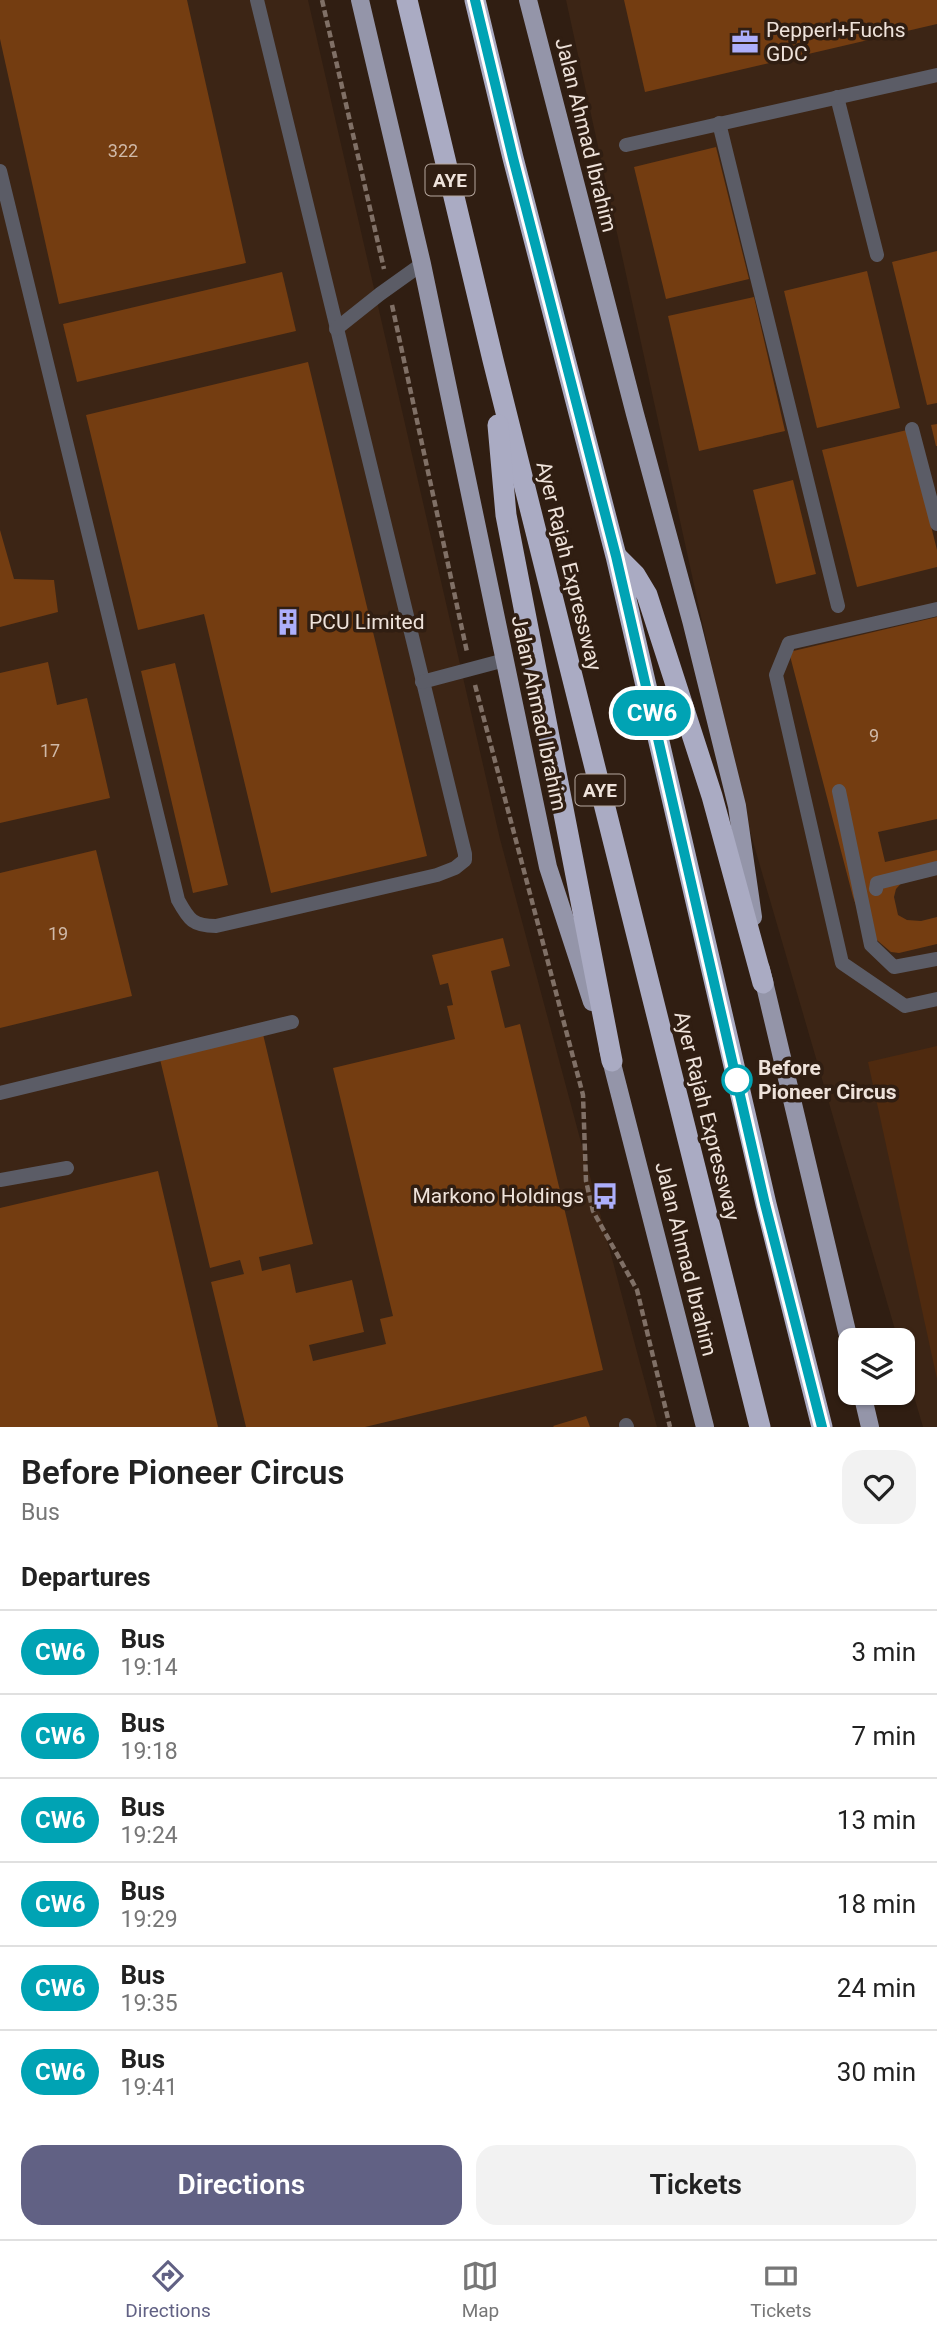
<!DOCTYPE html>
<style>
:root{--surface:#fff;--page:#f2f2f2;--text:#222;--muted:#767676;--line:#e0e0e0;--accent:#616184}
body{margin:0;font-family:Roboto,sans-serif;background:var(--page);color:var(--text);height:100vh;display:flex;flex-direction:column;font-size:26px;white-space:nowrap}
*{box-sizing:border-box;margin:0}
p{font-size:23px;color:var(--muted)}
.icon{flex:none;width:38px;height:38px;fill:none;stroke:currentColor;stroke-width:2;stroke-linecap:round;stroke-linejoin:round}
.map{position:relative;height:1427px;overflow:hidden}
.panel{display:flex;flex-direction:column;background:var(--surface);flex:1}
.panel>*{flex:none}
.badge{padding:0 14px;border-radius:23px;font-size:24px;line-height:46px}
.controls{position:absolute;left:838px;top:1328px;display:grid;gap:14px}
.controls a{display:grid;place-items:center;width:77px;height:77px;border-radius:14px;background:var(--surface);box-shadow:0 2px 5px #0004;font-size:35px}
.map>.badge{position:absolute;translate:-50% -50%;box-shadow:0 0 0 4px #fff}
h2{padding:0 21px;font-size:26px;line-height:63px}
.round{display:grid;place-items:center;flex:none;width:74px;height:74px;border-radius:21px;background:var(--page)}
.headline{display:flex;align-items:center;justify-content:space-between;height:119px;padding:0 21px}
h1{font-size:33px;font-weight:600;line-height:52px}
.action{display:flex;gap:14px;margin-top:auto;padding:14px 21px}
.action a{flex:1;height:80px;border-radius:21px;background:var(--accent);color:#fff;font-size:28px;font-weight:600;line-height:80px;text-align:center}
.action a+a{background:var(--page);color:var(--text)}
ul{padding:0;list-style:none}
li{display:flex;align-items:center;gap:21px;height:84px;padding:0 21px;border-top:2px solid var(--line)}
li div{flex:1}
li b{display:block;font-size:26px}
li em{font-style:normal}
li .badge{min-width:77px;font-weight:700;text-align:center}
.tabs{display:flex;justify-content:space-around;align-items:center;height:98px;border-top:2px solid var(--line);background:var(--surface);font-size:19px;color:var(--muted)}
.tabs a{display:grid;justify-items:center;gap:4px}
.tabs .selected{color:var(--accent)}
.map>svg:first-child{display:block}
</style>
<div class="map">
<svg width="937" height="1427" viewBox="0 0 937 1427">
<rect width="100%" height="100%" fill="#301e12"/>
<g fill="#3c2515">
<polygon points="0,0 308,0 500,839 657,1427 0,1427"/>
<polygon points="566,0 937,0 937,1427 923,1427 903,1359 903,1340 898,1340 742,804"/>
</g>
<polygon fill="#4f2a0f" points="937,1046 937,1379 868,1062"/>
<g fill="#743d11">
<polygon points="0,0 187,0 246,263 59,304 0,39"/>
<polygon points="624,0 937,0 937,24 645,92"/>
<polygon points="716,147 749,279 666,299 634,167"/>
<polygon points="937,251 937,403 927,405 892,262"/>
<polygon points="867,271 900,408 817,428 784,291"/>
<polygon points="282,272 296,331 77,382 63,324"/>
<polygon points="754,297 785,431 699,451 668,316"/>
<polygon points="308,362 427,856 271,893 204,614 138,630 86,415"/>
<polygon points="937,424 937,446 936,446 931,425"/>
<polygon points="907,430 937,550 937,567 857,587 822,450"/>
<polygon points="793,480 816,574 776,584 753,490"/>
<polygon points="0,530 14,579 54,580 58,612 0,627"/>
<polygon points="937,617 937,819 878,832 885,862 937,850 937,872 905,879 896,889 894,897 898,915 907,920 921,921 937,917 937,944 899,953 891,952 865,930 853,897 789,652"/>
<polygon points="48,662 57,705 87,698 110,798 0,823 0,673"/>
<polygon points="175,663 228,885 193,893 141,671"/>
<polygon points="96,850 132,996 0,1028 0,873"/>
<polygon points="503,938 510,966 491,971 505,1028 520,1024 603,1370 365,1427 246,1427 211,1282 244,1274 240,1260 210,1268 159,1055 262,1030 313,1244 259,1257 262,1271 290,1264 296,1293 352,1280 364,1332 309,1345 313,1361 386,1344 380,1319 393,1316 333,1068 455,1039 447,1006 453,1005 448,983 440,985 432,955"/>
<polygon points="158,1171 218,1427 0,1427 0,1208"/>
<polygon points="586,1416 590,1427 554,1427 553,1426"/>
</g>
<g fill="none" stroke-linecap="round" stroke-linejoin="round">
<g stroke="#807066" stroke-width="4.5" stroke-dasharray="7 3.5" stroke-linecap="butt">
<polyline points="322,0 384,269"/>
<polyline points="392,305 467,652"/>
<polyline points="475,685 583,1095 586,1181 593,1211 637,1290 670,1427"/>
</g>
<g stroke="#5b5c66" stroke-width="14">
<polyline points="837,97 877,255"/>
<polyline points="719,123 838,606"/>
<polyline points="626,145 937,75"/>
<path d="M0 171 178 900C189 920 193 926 216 926L437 875 455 868 465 860V854L257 0"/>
<polyline points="336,329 380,294 422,264"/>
<polyline points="912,429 937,524"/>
<polyline points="937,609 789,643 776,675 842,963 905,1006 937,999"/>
<polyline points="422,682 505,660"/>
<polyline points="839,791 871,945 894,967 937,959"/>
<polyline points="876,889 877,883 937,868"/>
<polyline points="0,1093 292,1022"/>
<polyline points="0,1180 67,1168"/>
<polyline points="626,1425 627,1427"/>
</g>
<g stroke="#9495a9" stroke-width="18">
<polyline points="360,0 422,264 548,867 592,1002"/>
<polyline points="528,0 635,414 692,624 737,806 753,917"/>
<polyline points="761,969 850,1344"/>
<polyline points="608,1048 705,1427"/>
<polyline points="862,1393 870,1427"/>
</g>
<g stroke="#aaabc3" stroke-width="21">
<polyline points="407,0 493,360 760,1427"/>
<polyline points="475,0 513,158 616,556 766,1204 822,1427"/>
<polyline points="498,425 506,515 612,1061"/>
<polyline points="617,557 635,575 647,595 712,796 763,983"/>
</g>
</g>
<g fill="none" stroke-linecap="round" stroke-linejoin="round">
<defs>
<polyline id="line" points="475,0 513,158 616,556 765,1204 822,1427"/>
</defs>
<use href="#line" stroke="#fff" stroke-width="16"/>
<use href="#line" stroke="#00a3b4" stroke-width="10"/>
</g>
<defs>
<symbol id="office-bare" viewBox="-9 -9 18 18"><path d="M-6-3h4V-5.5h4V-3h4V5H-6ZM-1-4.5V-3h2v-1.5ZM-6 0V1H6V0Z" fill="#adaffb" stroke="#301e12" stroke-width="2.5" paint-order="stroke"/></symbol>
<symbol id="building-bare" viewBox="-9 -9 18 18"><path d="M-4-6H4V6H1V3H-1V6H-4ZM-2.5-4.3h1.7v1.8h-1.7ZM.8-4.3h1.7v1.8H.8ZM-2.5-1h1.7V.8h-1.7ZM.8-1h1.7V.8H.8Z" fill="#adaffb" stroke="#301e12" stroke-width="2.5" paint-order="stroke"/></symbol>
<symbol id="bus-bare" viewBox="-9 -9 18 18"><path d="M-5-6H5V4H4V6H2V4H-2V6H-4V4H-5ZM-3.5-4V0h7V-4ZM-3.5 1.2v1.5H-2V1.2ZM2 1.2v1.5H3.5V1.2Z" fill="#adaffb" stroke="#301e12" stroke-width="2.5" paint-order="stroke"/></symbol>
</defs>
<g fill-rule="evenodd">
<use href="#office-bare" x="726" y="23" width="38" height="38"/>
<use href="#building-bare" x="269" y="603" width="38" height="38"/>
<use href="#bus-bare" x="586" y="1177" width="38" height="38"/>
</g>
<circle fill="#fff" stroke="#00a3b4" stroke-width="3.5" cx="737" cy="1080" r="14"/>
<g text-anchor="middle" stroke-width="7" stroke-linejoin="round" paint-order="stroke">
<g font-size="18" fill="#d0b9a8">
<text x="123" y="157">322</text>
<text x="874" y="742">9</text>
<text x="50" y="757">17</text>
<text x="58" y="940">19</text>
</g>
<g fill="#301e12" stroke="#b5a79e" stroke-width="2">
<rect x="425.5" y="164.5" width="49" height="31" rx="5"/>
<rect x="575.5" y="774.5" width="49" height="31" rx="5"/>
</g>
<g font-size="19" font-weight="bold" fill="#eee2da">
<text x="450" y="187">AYE</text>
<text x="600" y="797">AYE</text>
</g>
<g font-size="21" fill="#eee2da" stroke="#301e12" text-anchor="start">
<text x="766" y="37">Pepperl+Fuchs<tspan x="766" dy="24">GDC</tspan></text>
<text x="309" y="629">PCU Limited</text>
<text x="584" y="1203" text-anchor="end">Markono Holdings</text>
</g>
<g font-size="21" fill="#eee2da" stroke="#301e12">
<text transform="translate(586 135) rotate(76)" y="7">Jalan Ahmad Ibrahim</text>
<text transform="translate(569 566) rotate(76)" y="7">Ayer Rajah Expressway</text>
<text transform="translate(539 713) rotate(78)" y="7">Jalan Ahmad Ibrahim</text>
<text transform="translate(707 1116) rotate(76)" y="7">Ayer Rajah Expressway</text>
<text transform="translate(686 1259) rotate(76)" y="7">Jalan Ahmad Ibrahim</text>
</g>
<g font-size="21" font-weight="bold" fill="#eee2da" stroke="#301e12" text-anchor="start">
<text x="758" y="1075">Before<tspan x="758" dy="24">Pioneer Circus</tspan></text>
</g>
</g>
</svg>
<div class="controls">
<a><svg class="icon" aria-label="layers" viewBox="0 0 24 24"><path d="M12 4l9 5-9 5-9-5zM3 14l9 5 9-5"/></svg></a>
</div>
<b class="badge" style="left:652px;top:713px;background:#00a3b4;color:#fff">CW6</b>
</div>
<section class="panel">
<div class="headline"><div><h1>Before Pioneer Circus</h1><p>Bus</p></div><a class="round"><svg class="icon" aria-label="heart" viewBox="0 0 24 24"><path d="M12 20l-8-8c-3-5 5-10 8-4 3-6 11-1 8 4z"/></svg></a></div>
<h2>Departures</h2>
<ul>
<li><span class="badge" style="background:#00a3b4;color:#fff">CW6</span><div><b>Bus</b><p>19:14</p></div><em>3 min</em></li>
<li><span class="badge" style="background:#00a3b4;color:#fff">CW6</span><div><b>Bus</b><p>19:18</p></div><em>7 min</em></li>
<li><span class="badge" style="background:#00a3b4;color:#fff">CW6</span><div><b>Bus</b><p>19:24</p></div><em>13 min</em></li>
<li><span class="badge" style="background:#00a3b4;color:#fff">CW6</span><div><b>Bus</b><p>19:29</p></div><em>18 min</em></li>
<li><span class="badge" style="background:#00a3b4;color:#fff">CW6</span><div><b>Bus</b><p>19:35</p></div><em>24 min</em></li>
<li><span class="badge" style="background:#00a3b4;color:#fff">CW6</span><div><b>Bus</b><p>19:41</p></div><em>30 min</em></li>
</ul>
<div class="action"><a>Directions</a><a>Tickets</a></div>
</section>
<nav class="tabs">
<a class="selected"><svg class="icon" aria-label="directions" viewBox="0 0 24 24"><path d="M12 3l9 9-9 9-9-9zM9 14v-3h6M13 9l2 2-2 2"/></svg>Directions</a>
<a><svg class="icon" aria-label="map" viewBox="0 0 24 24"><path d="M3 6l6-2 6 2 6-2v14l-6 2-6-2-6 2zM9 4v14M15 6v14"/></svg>Map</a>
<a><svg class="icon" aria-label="tickets" viewBox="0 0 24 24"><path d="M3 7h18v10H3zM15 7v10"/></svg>Tickets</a>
</nav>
